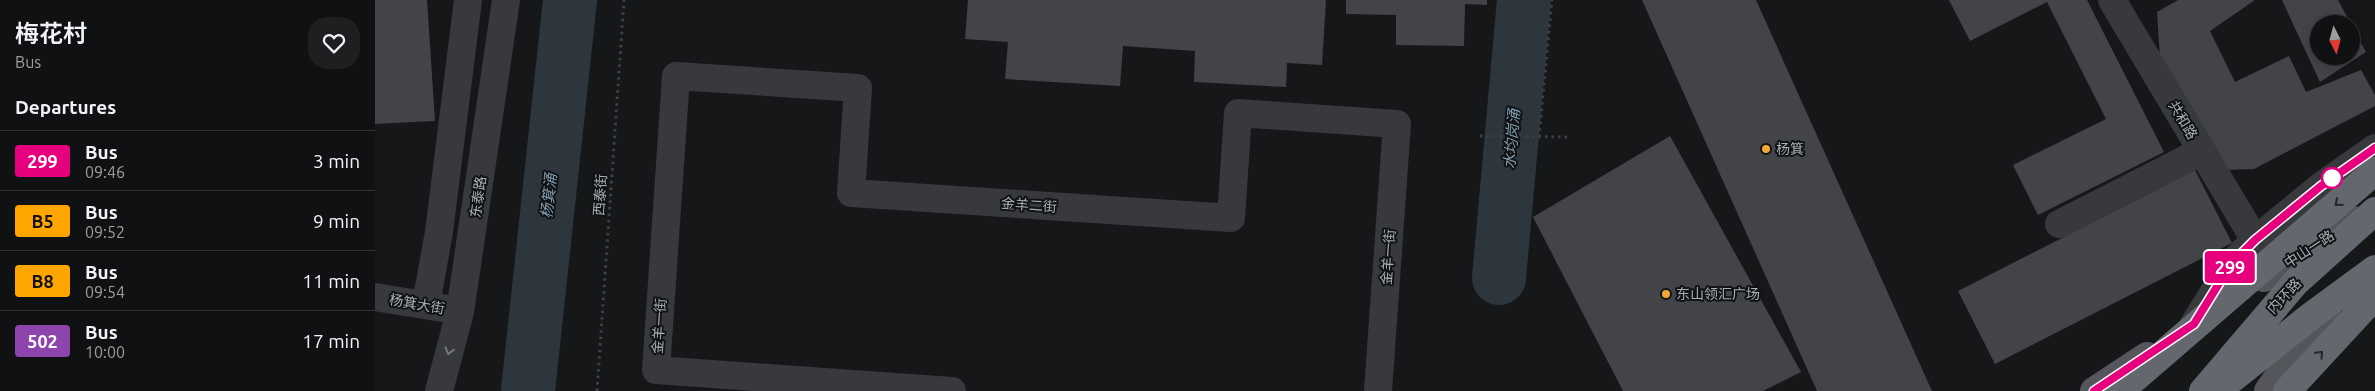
<!DOCTYPE html>
<meta charset="utf-8">
<style>
:root{--surface:#101112;--page:#1e1f20;--text:#f1f3f6;--muted:#9c9d9f;--line:#303132}
body{margin:0;font-family:Ubuntu,"Noto Sans SC",sans-serif;background:var(--page);color:var(--text);height:100vh;display:flex;flex-direction:column;font-size:19px;white-space:nowrap}
*{box-sizing:border-box;margin:0}
p{font-size:16px;color:var(--muted)}
.icon{flex:none;width:28px;height:28px;fill:none;stroke:currentColor;stroke-width:2;stroke-linecap:round;stroke-linejoin:round}
.map{position:relative;flex:1;overflow:hidden}
.panel{display:flex;flex-direction:column;background:var(--surface);width:375px}
.panel>*{flex:none}
.badge{padding:0 10px;border-radius:4px;font-size:18px;line-height:32px}
.needle{width:32px;rotate:174deg}
.buttons{position:absolute;left:1935px;top:15px;display:grid;gap:10px}
.buttons a{display:grid;place-items:center;width:50px;height:50px;border-radius:50%;background:var(--surface);box-shadow:0 2px 12px #0003,0 0 0 1px var(--line);font-size:25px}
.map>.badge{position:absolute;translate:-50% -50%;box-shadow:0 0 0 2px #fff}
h2{padding:0 15px;font-size:19px;line-height:45px}
.round{display:grid;place-items:center;flex:none;width:52px;height:52px;border-radius:20px;background:var(--page)}
.headline{display:flex;align-items:center;justify-content:space-between;height:85px;padding:0 15px}
h1{font-size:24px;font-weight:600;line-height:38px}
ul{padding:0;list-style:none}
li{display:flex;align-items:center;gap:15px;height:60px;padding:0 15px;border-top:1px solid var(--line)}
li div{flex:1}
li b{display:block;font-size:19px}
li em{font-style:normal}
li .badge{min-width:55px;font-weight:700;text-align:center}
main{display:flex;flex:1;min-height:0}
.map>svg:first-child{display:block}
</style>
<main>
<section class="panel">
<div class="headline"><div><h1>梅花村</h1><p>Bus</p></div><a class="round"><svg class="icon" aria-label="heart" viewBox="0 0 24 24"><path d="M12 20l-8-8c-3-5 5-10 8-4 3-6 11-1 8 4z"/></svg></a></div>
<h2>Departures</h2>
<ul>
<li><span class="badge" style="background:#e6007e;color:#fff">299</span><div><b>Bus</b><p>09:46</p></div><em>3 min</em></li>
<li><span class="badge" style="background:#ffa500;color:#111">B5</span><div><b>Bus</b><p>09:52</p></div><em>9 min</em></li>
<li><span class="badge" style="background:#ffa500;color:#111">B8</span><div><b>Bus</b><p>09:54</p></div><em>11 min</em></li>
<li><span class="badge" style="background:#8e44ad;color:#fff">502</span><div><b>Bus</b><p>10:00</p></div><em>17 min</em></li>
</ul>
</section>
<div class="map">
<svg width="2000" height="391" viewBox="0 0 2000 391">
<rect width="100%" height="100%" fill="#161718"/>
<g fill="none" stroke-linecap="round" stroke-linejoin="round">
<g stroke="#2d363c" stroke-width="54">
<polyline points="1124,278 1149,0"/>
<polyline points="153,391 195,0"/>
</g>
</g>
<g fill="#434448">
<polygon points="0,0 52,0 60,121 0,124"/>
<polygon points="593,0 951,0 947,65 912,63 911,87 819,82 820,51 748,46 745,86 630,79 633,42 590,39"/>
<polygon points="971,0 1112,0 1112,5 1090,4 1089,46 1021,45 1021,15 971,14"/>
<polygon points="1267,0 1381,0 1557,391 1442,391"/>
<polygon points="1574,0 1712,0 1789,152 1663,215 1638,165 1731,119 1672,2 1595,41"/>
<polygon points="1803,0 1880,0 1835,31 1860,82 1914,56 1931,92 1986,70 2000,95 2000,106 1879,169 1851,170 1785,58 1782,12"/>
<polygon points="1907,0 1963,0 1976,24 1944,24 1944,56 1976,56 1976,25 1991,52 1945,82"/>
<polygon points="1295,136 1426,372 1388,391 1248,391 1158,217"/>
<polygon points="1820,170 1857,243 1620,364 1583,291"/>
</g>
<g fill="none" stroke-linecap="round" stroke-linejoin="round">
<g stroke="#3d4044" stroke-width="3" stroke-dasharray="2.5 4" stroke-linecap="butt">
<polyline points="1105,136 1193,137"/>
<polyline points="1164,137 1177,0"/>
<polyline points="222,391 249,0"/>
</g>
<g stroke="#37393d" stroke-width="28">
<polyline points="1737,0 1880,240"/>
<polyline points="1684,224 1827,151"/>
<polyline points="0,297 68,308"/>
<polyline points="51,304 64,232 93,0"/>
<polyline points="1819,324 1848,277 1860,260 1880,240 1946,186 2000,148"/>
<polyline points="64,391 85,312 131,0"/>
<polyline points="577,391 281,370 301,76 483,88 476,193 856,218 863,113 1022,124 1003,391"/>
</g>
<g stroke="#54565c" stroke-width="28">
<polyline points="1889,278 1978,220"/>
<polyline points="1719,391 1772,356"/>
<polyline points="1893,391 1953,307"/>
</g>
<g stroke="#64676e" stroke-width="28">
<polyline points="1843,390 1936,316 2000,269"/>
<polyline points="1745,391 2000,171"/>
<polyline points="1828,391 1921,282 2000,211"/>
<polyline points="1912,391 2000,296"/>
</g>
</g>
<defs><path id="oneway-chevron" d="M-2-3.5L2.5 0L-2 3.5" fill="none" stroke-width="1.6" stroke-linecap="round" stroke-linejoin="round" transform="scale(1.25)"/></defs>
<g stroke="#26272a">
<use href="#oneway-chevron" transform="translate(1963 203) rotate(140)"/>
<use href="#oneway-chevron" transform="translate(1945 354) rotate(-47)"/>
</g>
<use stroke="#767981" href="#oneway-chevron" transform="translate(74 351) rotate(105)"/>
<g fill="none" stroke-linecap="round" stroke-linejoin="round">
<defs>
<polyline id="line" points="1719,391 1819,324 1848,277 1860,260 1880,240 1946,186 2000,148"/>
</defs>
<use href="#line" stroke="#fff" stroke-width="11"/>
<use href="#line" stroke="#e6007e" stroke-width="8"/>
</g>
<g fill="#f0a837" stroke="#111213" stroke-width="2">
<circle cx="1391" cy="149" r="5"/>
<circle cx="1291" cy="294" r="5"/>
</g>
<circle fill="#fff" stroke="#e6007e" stroke-width="2.5" cx="1957" cy="178" r="10"/>
<g text-anchor="middle" stroke-width="4" stroke-linejoin="round" paint-order="stroke">
<g font-size="14" fill="#a9aeb8" stroke="#111213">
<text transform="translate(1808 120) rotate(59)" y="5">共和路</text>
<text transform="translate(225 195) rotate(-86)" y="5">西泰街</text>
<text transform="translate(103 197) rotate(-82)" y="5">东泰路</text>
<text transform="translate(654 205) rotate(4)" y="5">金羊二街</text>
<text transform="translate(1934 249) rotate(-33)" y="5">中山一路</text>
<text transform="translate(1013 257) rotate(-86)" y="5">金羊一街</text>
<text transform="translate(1909 296) rotate(-47)" y="5">内环路</text>
<text transform="translate(42 304) rotate(10)" y="5">杨箕大街</text>
<text transform="translate(284 326) rotate(-86)" y="5">金羊一街</text>
</g>
<g font-size="14" fill="#a9aeb8" stroke="#111213" text-anchor="start">
<text x="1401" y="154">杨箕</text>
<text x="1301" y="299">东山领汇广场</text>
</g>
<g font-size="15" font-style="italic" fill="#809eb3" stroke="#111213">
<text transform="translate(1137 139) rotate(-85)" y="5">水均岗涌</text>
<text transform="translate(174 196) rotate(-84)" y="5">杨箕涌</text>
</g>
</g>
</svg>
<div class="buttons">
<a><svg class="needle" viewBox="-14 -14 28 28"><path d="M0-13l5 13h-10z" fill="#e53935"/><path d="M0 13l5-13h-10z" fill="#9c9d9f"/></svg></a>
</div>
<b class="badge" style="left:1855px;top:267px;background:#e6007e;color:#fff">299</b>
</div>
</main>
